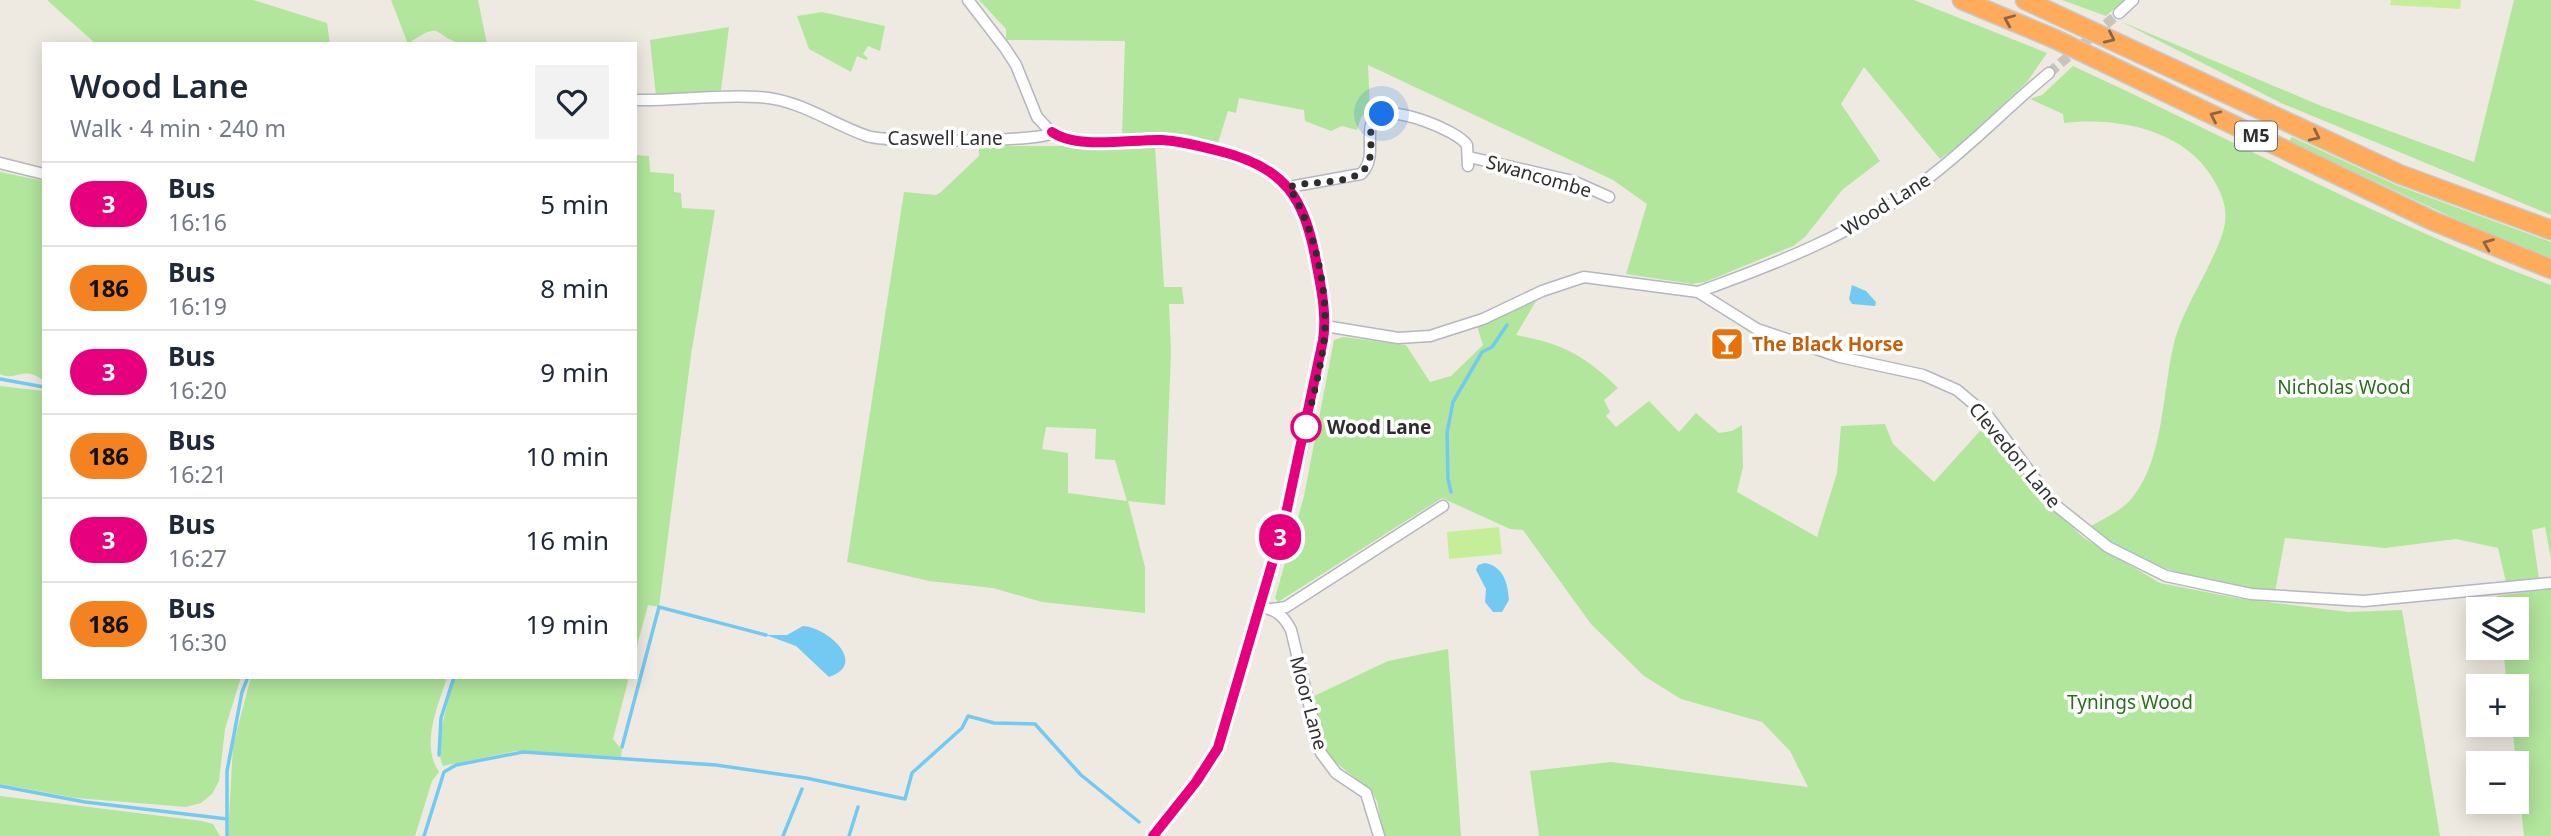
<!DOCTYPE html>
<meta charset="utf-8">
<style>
:root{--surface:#fff;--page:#f2f2f3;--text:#1f2937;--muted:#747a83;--line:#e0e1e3}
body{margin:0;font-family:"Noto Sans",sans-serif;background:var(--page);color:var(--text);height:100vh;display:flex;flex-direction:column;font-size:26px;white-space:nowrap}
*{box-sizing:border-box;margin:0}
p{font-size:23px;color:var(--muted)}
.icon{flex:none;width:38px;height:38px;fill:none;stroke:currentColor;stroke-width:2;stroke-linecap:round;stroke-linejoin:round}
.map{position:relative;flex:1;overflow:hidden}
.side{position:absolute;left:42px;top:42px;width:595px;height:637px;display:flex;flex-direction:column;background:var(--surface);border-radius:0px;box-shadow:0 4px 18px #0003}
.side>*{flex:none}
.badge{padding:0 14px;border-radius:23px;font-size:24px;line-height:46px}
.controls{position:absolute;left:2466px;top:597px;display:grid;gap:14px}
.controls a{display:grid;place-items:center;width:63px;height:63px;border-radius:0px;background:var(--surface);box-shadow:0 4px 18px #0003;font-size:35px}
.you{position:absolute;width:35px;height:35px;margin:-18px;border:5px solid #fff;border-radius:50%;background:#1a73e8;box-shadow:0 0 0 10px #1a73e833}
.map>.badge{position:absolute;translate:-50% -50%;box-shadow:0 0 0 4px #fff}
.round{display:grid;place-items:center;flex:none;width:74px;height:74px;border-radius:0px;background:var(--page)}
.overview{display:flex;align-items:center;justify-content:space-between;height:119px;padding:0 28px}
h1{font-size:33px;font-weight:600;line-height:52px}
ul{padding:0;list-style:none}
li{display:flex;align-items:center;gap:21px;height:84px;padding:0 28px;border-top:2px solid var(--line)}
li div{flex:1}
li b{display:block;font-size:26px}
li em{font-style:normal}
li .badge{min-width:77px;font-weight:700;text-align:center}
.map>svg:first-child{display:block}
</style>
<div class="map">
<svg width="2551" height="836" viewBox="0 0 2551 836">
<rect width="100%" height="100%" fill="#efeae1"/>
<g fill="#b2e69c" fill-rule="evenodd">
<polygon points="47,0 253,0 327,23 330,44 96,44"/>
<path d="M391 0H478L487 44C480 44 470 45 463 44 432 37 444 18 408 44Z"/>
<polygon points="979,0 1914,0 2047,53 2027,82 1962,143 1940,159 1864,67 1841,104 1880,161 1842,190 1805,237 1793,246 1705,282 1692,284 1626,274 1647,204 1613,180 1368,65 1370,109 1361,117 1357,130 1342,126 1331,131 1305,121 1304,110 1239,98 1236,113 1228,111 1218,143 1185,134 1122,135 1125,41 1006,40 1006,29"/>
<polygon points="2062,0 2124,0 2106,16"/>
<polygon points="2514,0 2551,0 2551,215 2281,103 2120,21 2319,105 2474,162"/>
<polygon points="822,12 885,26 880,51 868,46 863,54 868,58 866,60 857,56 851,72 809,49 797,16"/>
<polygon points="729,27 721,90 656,96 650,40"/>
<path d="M2073 66C2232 139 2386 224 2551 285V559L2545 527 2532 530 2539 579 2506 582 2498 548 2456 539 2385 548 2285 538 2275 592C2201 584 2151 569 2088 528 2102 519 2122 511 2132 498 2165 458 2162 388 2175 339 2186 302 2211 269 2223 232 2228 215 2225 201 2217 186 2191 131 2119 116 2064 123L2063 114 2030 99 2042 95Z"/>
<polygon points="2292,137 2396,185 2551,242 2551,258 2475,228 2289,141"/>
<path d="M979 146H1155L1164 287H1182L1184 304H1169L1171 352 1165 505 1128 501 1145 567V613L1042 602 993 588 929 581 847 562 904 192 936 195 941 192 979 156ZM1046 427 1096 429 1095 459 1115 460 1127 501 1068 493V453L1042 449Z"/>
<polygon points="635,155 649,156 650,172 674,174 674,192 681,193 682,208 715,210 691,355 659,607 648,605 635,653"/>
<path d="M0 172 44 181V381C23 364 16 382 0 374Z"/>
<path d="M1539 296 1516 335C1563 344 1584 355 1618 388L1604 400 1610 412 1606 416 1616 427 1649 401 1679 432 1696 413 1719 433 1732 431 1742 425 1743 467 1737 492 1817 537 1837 473 1841 426 1885 424 1893 444 1934 482 1988 422 2039 494 2062 517 2084 538 2160 583 2236 598 2348 612 2402 610 2440 836H1539L1530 771 1611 762 1808 787 1790 751 1762 722 1681 699 1644 676 1591 624 1523 530 1510 529 1442 498 1278 602 1275 598 1304 496 1334 340 1343 337 1406 345 1430 382 1451 376 1483 345 1477 326Z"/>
<polygon points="0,386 44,391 44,677 241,677 225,729 219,781 212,794 201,803 186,807 76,798 0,784"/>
<polygon points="2551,589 2551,836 2524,836 2512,725 2516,724 2516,686 2507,686 2503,648 2516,648 2516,609 2498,609 2497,596"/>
<polygon points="1448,649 1461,836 1384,836 1377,801 1371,791 1329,757 1312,697 1388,661"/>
<path d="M251 677H447C438 707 420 744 439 772L432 781 415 836H228L233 745Z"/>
<path d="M455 677H629L613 739 622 750 621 757 516 751 443 766C433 747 449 698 455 677Z"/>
<polygon points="0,796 202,821 213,824 220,836 0,836"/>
</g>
<g fill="#c5ee98">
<polygon points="2391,0 2461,0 2460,9 2390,5"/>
<polygon points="1499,527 1502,554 1449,559 1447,532"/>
</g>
<g fill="#72caf3">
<polygon points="1852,285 1866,291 1876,302 1875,306 1852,304 1849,299"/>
<path d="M1485 563C1503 566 1508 583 1509 600L1502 612H1493L1485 602 1486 589 1476 570 1478 565Z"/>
<path d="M803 626C827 627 869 664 829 677L796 646 766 635H787Z"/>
</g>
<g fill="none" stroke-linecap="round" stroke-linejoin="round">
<g stroke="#72caf3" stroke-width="3.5">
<polyline points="0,379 44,387"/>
<polyline points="1451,492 1448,479 1447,433 1453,402 1482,352 1492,347 1507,325"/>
<polyline points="622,747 659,607 766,635"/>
<polyline points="439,755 441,718 454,677"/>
<polyline points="0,786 85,802 227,819"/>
<polyline points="227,836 227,771 242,692 248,677"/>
<polyline points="424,836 444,772 456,765 523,752 716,765 806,778 905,799 912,773 962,728 968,716 994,723 1035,724 1081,775 1139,822"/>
<polyline points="783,836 802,789"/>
<polyline points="849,836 858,807"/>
</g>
<polyline stroke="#c8c4bd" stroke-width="10" stroke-dasharray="10 5" stroke-linecap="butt" points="2049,73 2119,13"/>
<defs>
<g id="street">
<polyline points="968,0 1005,48 1016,65 1037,117 1052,133 1070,141 1184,142 1261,165 1289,187 1301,206 1314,249 1325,326 1303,443 1284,523 1218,748 1196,782 1153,836"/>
<polyline points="2119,13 2133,0"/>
<path d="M635 100C676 101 717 94 758 97 799 99 830 123 867 136 886 143 1040 142 1052 133"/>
<polyline points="1469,157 1573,181 1609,197"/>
<polyline points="0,163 44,174"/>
<path d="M1289 187 1361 174C1379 157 1362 129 1376 117 1391 104 1457 130 1467 145L1468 166"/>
<path d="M1698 292C1776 264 1856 233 1923 182 1968 149 2006 108 2049 73"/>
<polyline points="1325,326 1398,338 1430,336 1483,319 1542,291 1584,277 1698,292 1757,329 1840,357 1923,375 1957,390 1988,416 2054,504 2108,547 2166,576 2251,594 2364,601 2551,583"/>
<path d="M1260 607C1276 609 1284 616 1291 630L1321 753 1336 773 1366 793 1379 836"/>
<polyline points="1272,609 1286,607 1443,506"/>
</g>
<g id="highway">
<polyline points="1962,0 2055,39 2433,221 2551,269"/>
<polyline points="2025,0 2399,174 2551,230"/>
</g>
</defs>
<use href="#street" stroke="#b4b6c1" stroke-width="13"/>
<use href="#highway" stroke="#c9c9c9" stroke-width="21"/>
<use href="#street" stroke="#fff" stroke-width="10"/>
<use href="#highway" stroke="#ffab5c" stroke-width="18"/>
</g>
<defs><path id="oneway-chevron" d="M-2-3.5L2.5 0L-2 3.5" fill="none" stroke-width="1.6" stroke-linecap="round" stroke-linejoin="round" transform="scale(1.75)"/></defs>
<g stroke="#8c6643">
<use href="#oneway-chevron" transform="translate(2009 20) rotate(-157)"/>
<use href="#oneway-chevron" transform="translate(2110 38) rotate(25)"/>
<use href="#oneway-chevron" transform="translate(2215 116) rotate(-155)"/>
<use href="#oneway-chevron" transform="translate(2315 136) rotate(25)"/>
<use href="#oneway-chevron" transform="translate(2488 244) rotate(-158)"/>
</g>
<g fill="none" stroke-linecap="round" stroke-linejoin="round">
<defs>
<path id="line" d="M1052 132C1077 150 1131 139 1162 140 1181 141 1200 146 1219 151 1285 167 1304 197 1316 261 1321 287 1327 314 1323 340L1284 523 1218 748 1196 782 1153 836"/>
</defs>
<use href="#line" stroke="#fff" stroke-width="16"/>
<use href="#line" stroke="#e6007e" stroke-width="10"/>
<path stroke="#2e2e2e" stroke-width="7" stroke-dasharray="0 12.6" d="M1306 427C1313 395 1324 359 1325 326 1326 280 1313 226 1289 187 1311 179 1361 188 1369 161 1373 148 1369 135 1372 122L1382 114"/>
</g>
<defs>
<symbol id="bar-square" viewBox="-11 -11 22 22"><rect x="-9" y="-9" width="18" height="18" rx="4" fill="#e8710a" stroke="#fff"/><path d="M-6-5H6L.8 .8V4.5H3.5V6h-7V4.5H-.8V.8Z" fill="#fff"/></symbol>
</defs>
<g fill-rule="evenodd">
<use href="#bar-square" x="1708" y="325" width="38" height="38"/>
</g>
<circle fill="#fff" stroke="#e6007e" stroke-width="3.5" cx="1306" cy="427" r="14"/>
<g text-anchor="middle" stroke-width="7" stroke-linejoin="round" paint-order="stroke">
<rect fill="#fff" stroke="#6d6d6d" stroke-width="2" x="2235" y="121.5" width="42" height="29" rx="5"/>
<g font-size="18" font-weight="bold" fill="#2e2e2e">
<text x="2256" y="142">M5</text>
</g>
<g font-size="19" fill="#2e2e2e" stroke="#fff">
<text x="945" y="145">Caswell Lane</text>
<text transform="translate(1539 176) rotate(16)" y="7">Swancombe</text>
<text transform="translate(1886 204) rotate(-32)" y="7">Wood Lane</text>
<text transform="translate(2015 455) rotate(50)" y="7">Clevedon Lane</text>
<text transform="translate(1309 703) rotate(75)" y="7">Moor Lane</text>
</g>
<g font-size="19" font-weight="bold" fill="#c56008" stroke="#fff" text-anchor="start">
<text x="1752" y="351">The Black Horse</text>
</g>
<g font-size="19" fill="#277019" stroke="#fff">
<text x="2344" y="394">Nicholas Wood</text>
<text x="2130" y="709">Tynings Wood</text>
</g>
<g font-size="19" font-weight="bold" fill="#2e2e2e" stroke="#fff" text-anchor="start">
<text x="1327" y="434">Wood Lane</text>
</g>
</g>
</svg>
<div class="controls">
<a><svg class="icon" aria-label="layers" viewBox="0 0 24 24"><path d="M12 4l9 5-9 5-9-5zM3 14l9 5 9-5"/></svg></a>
<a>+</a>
<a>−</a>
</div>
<div class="you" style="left:1382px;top:114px"></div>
<b class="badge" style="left:1280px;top:537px;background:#e6007e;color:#fff">3</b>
<section class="side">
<div class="overview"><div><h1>Wood Lane</h1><p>Walk · 4 min · 240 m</p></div><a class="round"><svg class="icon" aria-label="heart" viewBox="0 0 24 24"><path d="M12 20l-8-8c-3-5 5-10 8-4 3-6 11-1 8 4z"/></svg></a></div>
<ul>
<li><span class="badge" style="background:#e6007e;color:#fff">3</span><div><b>Bus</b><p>16:16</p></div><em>5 min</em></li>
<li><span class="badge" style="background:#f58220;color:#111">186</span><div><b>Bus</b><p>16:19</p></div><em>8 min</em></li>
<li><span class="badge" style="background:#e6007e;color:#fff">3</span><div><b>Bus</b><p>16:20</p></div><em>9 min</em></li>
<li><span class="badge" style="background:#f58220;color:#111">186</span><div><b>Bus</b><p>16:21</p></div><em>10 min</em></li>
<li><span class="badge" style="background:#e6007e;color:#fff">3</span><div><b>Bus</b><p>16:27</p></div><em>16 min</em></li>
<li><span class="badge" style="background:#f58220;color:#111">186</span><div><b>Bus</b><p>16:30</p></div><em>19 min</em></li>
</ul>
</section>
</div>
